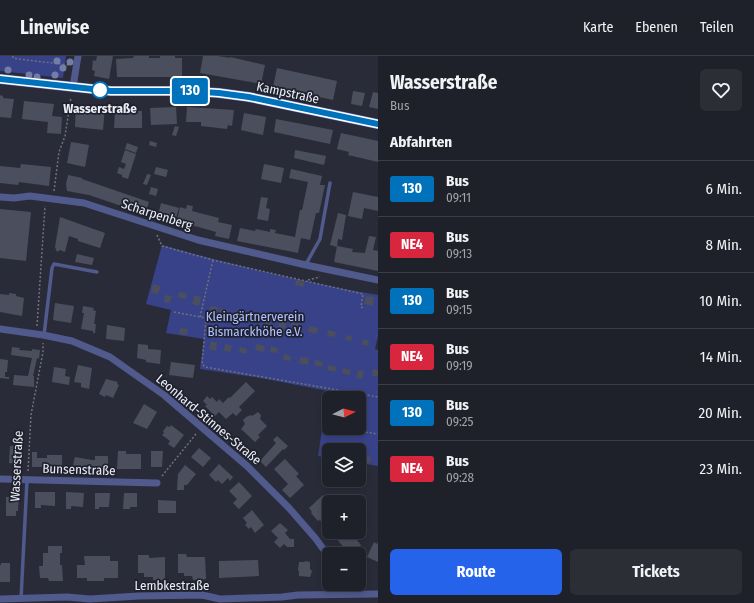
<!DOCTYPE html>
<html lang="de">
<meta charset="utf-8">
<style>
:root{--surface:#1f212a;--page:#2c2e36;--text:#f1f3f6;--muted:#a1a3a8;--line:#3c3e47;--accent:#2563eb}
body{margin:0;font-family:"Fira Sans Condensed",sans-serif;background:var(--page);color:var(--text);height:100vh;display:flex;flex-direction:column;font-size:15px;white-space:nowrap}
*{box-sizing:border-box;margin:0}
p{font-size:13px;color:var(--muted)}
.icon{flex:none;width:22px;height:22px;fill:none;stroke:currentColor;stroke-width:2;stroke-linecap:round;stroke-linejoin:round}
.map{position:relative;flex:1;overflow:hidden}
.side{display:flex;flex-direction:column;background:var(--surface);width:376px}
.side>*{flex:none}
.badge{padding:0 8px;border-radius:3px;font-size:14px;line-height:26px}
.needle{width:26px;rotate:84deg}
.fabs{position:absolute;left:322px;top:335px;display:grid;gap:8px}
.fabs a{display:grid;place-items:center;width:44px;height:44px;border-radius:6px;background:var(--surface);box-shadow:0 2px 6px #0003,0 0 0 1px var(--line);font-size:20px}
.map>.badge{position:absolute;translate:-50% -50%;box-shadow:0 0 0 2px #fff}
h2{padding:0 12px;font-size:15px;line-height:36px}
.round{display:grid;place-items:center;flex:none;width:42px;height:42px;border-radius:6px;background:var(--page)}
.headline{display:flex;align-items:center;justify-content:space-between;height:68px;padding:0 12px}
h1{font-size:19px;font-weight:700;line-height:30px}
.cta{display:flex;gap:8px;margin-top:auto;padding:8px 12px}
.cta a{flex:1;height:46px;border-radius:6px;background:var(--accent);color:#fff;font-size:16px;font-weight:700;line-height:46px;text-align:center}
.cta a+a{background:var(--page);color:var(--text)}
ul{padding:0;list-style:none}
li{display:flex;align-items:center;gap:12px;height:56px;padding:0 12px;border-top:1px solid var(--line)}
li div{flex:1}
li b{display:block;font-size:15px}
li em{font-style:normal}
li .badge{min-width:44px;font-weight:700;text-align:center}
header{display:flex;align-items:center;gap:24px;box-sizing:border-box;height:56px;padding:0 20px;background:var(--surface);border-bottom:1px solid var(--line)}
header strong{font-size:19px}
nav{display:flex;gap:22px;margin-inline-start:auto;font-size:14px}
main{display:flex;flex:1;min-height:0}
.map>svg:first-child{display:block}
</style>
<header>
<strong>Linewise</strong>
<nav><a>Karte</a><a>Ebenen</a><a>Teilen</a></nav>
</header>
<main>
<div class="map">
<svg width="378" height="547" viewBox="0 0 378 547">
<rect width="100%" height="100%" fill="#292c38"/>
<g fill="#384289" fill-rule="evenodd">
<polygon points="0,0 66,0 63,22 0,15"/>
<path d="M162 189C233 209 305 227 378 239V280L375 293 378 294V410L359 407V394H329V402L318 400 328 335 261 322 200 313 204 283 166 277 171 254 146 248ZM329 342H359V372H329Z"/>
</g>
<g fill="#4b4e5c">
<polygon points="97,0 113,0 109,23 94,20 95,15 92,14 93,4 96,5"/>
<polygon points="134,0 149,0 149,2 160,2 160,0 175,0 175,2 182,2 182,21 117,21 116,3 133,2"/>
<polygon points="203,0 218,0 230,2 230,1 265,9 261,28 200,17"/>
<polygon points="277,12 337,25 333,44 273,31"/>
<polygon points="353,35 365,37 362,50 351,48"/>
<polygon points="373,36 378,37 378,53 369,51"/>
<polygon points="0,39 3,40 3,42 14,43 11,62 0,61"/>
<polygon points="24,45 54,48 52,60 62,61 61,78 47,77 48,66 22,63"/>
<polygon points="76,49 105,51 103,74 75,71"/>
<polygon points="176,51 177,68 151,69 150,52"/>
<polygon points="187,51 234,54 232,70 228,69 227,73 201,70 201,66 186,66"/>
<polygon points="115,55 142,55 142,72 114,72"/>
<polygon points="244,57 266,61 263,79 241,74"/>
<polygon points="276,63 333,74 330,88 274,76"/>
<polygon points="175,70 179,71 176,80 172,79"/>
<polygon points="341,77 378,85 378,106 348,99 349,96 337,93"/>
<polygon points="150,85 157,87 156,91 149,89"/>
<polygon points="71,86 89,89 85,111 67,107"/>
<polygon points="127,87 138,91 136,97 125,93"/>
<polygon points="125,94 136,98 128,123 122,121 122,119 117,117 119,111 124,113 126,108 121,106"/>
<polygon points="295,94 326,100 324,109 294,102"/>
<polygon points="21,108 51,111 49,130 19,126 18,129 0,127 0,110 20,112"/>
<polygon points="264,108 284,112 281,127 261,123"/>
<polygon points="156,111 168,114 166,121 154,118"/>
<polygon points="291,113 322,120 320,129 325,129 319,157 316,157 310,184 301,182 298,197 237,185 240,172 255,175 256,173 270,176 270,173 276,174 275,177 295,181 300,154 302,154 308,126 289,122"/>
<polygon points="147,118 151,119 147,129 143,128"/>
<polygon points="68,119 82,122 82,123 149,146 145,158 89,139 67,135 66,128"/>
<polygon points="151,131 158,133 156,140 149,138"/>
<polygon points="353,136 378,141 378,155 364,152 362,163 348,160"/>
<polygon points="261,141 268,142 266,152 270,153 268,165 257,163"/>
<polygon points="161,147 179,152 175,165 158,160"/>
<polygon points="187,149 193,150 192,155 219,162 218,166 232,169 229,183 215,180 216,176 177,165 180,151 186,153"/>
<polygon points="0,153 31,156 26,205 0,202"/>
<polygon points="338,157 346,159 342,184 338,183 337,191 330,189"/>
<polygon points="60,161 105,177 100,192 78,185 78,183 69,180 65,196 60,194 57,196 55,191"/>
<polygon points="369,180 376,181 373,194 378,195 378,215 334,206 337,190 353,193 352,196 365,197"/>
<polygon points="77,198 94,202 92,209 75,206"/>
<polygon points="296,224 305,226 303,231 295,229"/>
<polygon points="153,228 161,230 158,238 151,237"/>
<polygon points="179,236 187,237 186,243 178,241"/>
<polygon points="9,237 16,238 16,240 24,242 22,260 0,256 0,238 9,239"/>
<polygon points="165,239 172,240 170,247 164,246"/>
<polygon points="195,239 201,241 199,250 192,248"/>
<polygon points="366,240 374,241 373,250 364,248"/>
<polygon points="55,247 74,250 71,267 53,264"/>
<polygon points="83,250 94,252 93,254 96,255 94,268 96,268 95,277 93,277 93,275 81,273 84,257 82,257"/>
<polygon points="211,250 218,251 217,256 209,255"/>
<polygon points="221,252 227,254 226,259 219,257"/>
<polygon points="232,257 240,259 239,265 231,263"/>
<polygon points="259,259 265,260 263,266 257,265"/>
<polygon points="250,260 256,262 255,266 249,265"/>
<polygon points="267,262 271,263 270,271 265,270"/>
<polygon points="280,263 287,264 285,273 278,271"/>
<polygon points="292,266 299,268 298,273 291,271"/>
<polygon points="107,269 125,272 124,285 106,283"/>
<polygon points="309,270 318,272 317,278 308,276"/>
<polygon points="180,272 188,273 187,279 179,278"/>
<polygon points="328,274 336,276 335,281 327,280"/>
<polygon points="346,279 352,280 351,285 345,284"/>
<polygon points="363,283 369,285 368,290 362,289"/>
<polygon points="211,285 217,287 216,295 209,293"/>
<polygon points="138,288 148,289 148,293 161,294 160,308 146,306 146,304 137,302"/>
<polygon points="225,288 232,290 230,296 224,295"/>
<polygon points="256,288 265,290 263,296 255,294"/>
<polygon points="271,290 278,292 277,297 270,296"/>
<polygon points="12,291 20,292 19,294 32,295 32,293 40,294 39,303 37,302 33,320 34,320 34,331 13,329 14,319 28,320 32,302 11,299"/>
<polygon points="240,291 247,293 246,298 239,296"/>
<polygon points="284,298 291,300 290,305 283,304"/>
<polygon points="300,301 309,302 308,309 299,307"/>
<polygon points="0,303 8,304 7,316 5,316 5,321 9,321 9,323 0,322"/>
<polygon points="315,304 323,306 322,311 314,309"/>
<polygon points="171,306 195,309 193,322 169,319"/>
<polygon points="78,309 92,312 89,333 81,331 81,327 74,326"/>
<polygon points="328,309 337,311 335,316 327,314"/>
<polygon points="54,311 66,313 65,320 70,321 69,329 52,326"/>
<polygon points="343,312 351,314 350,319 342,317"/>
<polygon points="373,313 378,314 378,321 372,320"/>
<polygon points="358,314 364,315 362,323 356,322"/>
<polygon points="106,323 118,326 117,328 119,329 113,342 106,339 105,341 99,338"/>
<polygon points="246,326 255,335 239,351 242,354 236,360 233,357 226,363 219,356 215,360 205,350 207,349 203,345 207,340 210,343 212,341 217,346 219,343 223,347 229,341 230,342"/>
<polygon points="359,347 364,348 362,357 359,357"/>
<polygon points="144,348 157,356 147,373 133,367"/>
<polygon points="258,356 261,359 260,363 267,370 258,379 260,381 255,386 241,373 245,368 243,364 246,361 251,359 252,360"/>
<polygon points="171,369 184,379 174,392 168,388 170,385 162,379 164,377 163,375 167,370 170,371"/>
<polygon points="277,380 288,390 284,394 283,393 266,411 260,405 276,387 273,384"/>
<polygon points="15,382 21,382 20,408 9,407 10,390 15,390"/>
<polygon points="199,392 211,402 203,411 191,401"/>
<polygon points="118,395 126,395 126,398 141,398 141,413 117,413"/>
<polygon points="151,395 163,395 162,411 151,411"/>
<polygon points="32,396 37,396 37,402 47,402 47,399 62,399 62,411 52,411 52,414 46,413 46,411 32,411"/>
<polygon points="364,399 371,401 370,407 363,406"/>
<polygon points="95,400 108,400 108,412 82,412 73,409 75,401 92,404 95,404"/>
<polygon points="285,403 299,418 296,420 304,429 290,442 282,434 288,428 274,413"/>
<polygon points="219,408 233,421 230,425 228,422 222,428 218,424 216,426 209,419"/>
<polygon points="185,409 196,418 187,429 184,429 184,434 177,434 178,418"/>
<polygon points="239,426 252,440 239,453 233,447 237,443 229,435"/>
<polygon points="11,435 19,435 18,455 16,455 16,460 6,460 6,441 11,441"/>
<polygon points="35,436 55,436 55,450 41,449 41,452 35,452"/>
<polygon points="66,436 84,437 83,451 71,450 71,453 66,453"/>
<polygon points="95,437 110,437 109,451 99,451 99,453 95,453"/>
<polygon points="124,437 137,437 137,451 130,451 130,453 123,453"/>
<polygon points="323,439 325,441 326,439 332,446 329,446 329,463 328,464 329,468 324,472 321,470 323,468 320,464 318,465 311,457 312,456 309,452"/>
<polygon points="158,444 176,445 176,457 158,457"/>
<polygon points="252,454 264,469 255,477 251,471 249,473 245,469 247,467 243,462"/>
<polygon points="280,467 288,474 285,477 290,483 294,483 294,491 287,491 284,488 280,492 274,486 278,482 271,475"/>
<polygon points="332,476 355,476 359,480 356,483 361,489 349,498 332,477"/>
<polygon points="378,485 378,506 367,501 374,486 377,488"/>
<polygon points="48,490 62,490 62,497 60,497 60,509 62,509 63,525 49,525 48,522 40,522 39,510 43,510 43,497 48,497"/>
<polygon points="363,492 364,493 362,499 359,501 359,498 356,498"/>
<polygon points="178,498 186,498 187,501 205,501 206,523 193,524 192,520 184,520 184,517 178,517"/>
<polygon points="138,499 149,499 149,502 165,501 165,524 153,524 153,521 144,521 144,517 138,517"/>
<polygon points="84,500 110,500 110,505 118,505 118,522 104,522 104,525 87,525 87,522 77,522 77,509 85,509"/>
<polygon points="258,504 259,520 219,522 219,505"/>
<polygon points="305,505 310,506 310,513 312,515 310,521 299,520 299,515 298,515 299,506 305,506"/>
<polygon points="1,507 10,507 10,526 0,526 0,509 1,509"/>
</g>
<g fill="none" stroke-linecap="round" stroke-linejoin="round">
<g stroke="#6f727c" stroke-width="1.5" stroke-dasharray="2 2" stroke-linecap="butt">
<polyline points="13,0 13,2 18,3 69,9"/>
<polyline points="54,135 59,96 65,80 71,41"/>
<polyline points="157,179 162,190 213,204 363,238 361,251 363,252"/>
<polyline points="308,224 320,221"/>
<polyline points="174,256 206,262 202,308 205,311 378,341"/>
<polyline points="200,261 213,204"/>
<polyline points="37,270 45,150"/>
<polyline points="326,370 329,371"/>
<polyline points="338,372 378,378"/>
<polyline points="28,415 31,359 43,296 43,287"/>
<polyline points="162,420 196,378"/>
</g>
<g stroke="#505a8c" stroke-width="3.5">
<polyline points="306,208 320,183 330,127"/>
<polyline points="44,279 52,212 54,208 97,216"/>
<polyline points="21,543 27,424"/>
</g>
<g stroke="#505a8c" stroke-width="7">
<polyline points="73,31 78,0"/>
<polyline points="0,141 14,142 30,140 84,147 198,184 306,209 378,224"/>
<polyline points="0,273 43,279 72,285 110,301 164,339 247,410 289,452 316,483 329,501"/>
<polyline points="0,423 157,427"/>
<polyline points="343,528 344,538"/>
<polyline points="0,543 67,541 90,543 139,540 202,539 220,543 282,541 298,539 378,538"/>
</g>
<polyline stroke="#6472c1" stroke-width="10" points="0,23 111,35 187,35 219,37 249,41 378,68"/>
</g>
<g fill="#747da5">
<circle cx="57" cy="5" r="3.5"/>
<circle cx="70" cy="6" r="3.5"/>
<circle cx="63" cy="12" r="3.5"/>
<circle cx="8" cy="14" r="3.5"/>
<circle cx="29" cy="19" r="3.5"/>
<circle cx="55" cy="19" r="3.5"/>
<circle cx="37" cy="21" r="3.5"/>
</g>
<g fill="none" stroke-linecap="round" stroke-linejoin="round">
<defs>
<polyline id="line" points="0,23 111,35 188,35 219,37 249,41 378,68"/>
</defs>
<use href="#line" stroke="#fff" stroke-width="9"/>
<use href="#line" stroke="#0072bc" stroke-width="6"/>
</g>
<circle fill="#fff" stroke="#0072bc" stroke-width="2" cx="100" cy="34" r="8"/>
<g text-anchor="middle" stroke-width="3.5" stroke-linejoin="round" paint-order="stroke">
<g font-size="13" fill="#eceef6" stroke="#1f222e">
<text transform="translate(288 36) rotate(12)" y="5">Kampstraße</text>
<text transform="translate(157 158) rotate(18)" y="5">Scharpenberg</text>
<text transform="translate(209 363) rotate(40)" y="5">Leonhard-Stinnes-Straße</text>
<text transform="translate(16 410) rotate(-87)" y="5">Wasserstraße</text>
<text transform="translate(79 413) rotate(2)" y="5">Bunsenstraße</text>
<text x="172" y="534">Lembkestraße</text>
</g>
<g font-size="13" font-weight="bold" fill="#eceef6" stroke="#1f222e">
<text x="100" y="57">Wasserstraße</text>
</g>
<g font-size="13" fill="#b2c0fe" stroke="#1f222e">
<text x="255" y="265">Kleingärtnerverein<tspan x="255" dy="15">Bismarckhöhe e.V.</tspan></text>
</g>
</g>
</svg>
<div class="fabs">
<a><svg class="needle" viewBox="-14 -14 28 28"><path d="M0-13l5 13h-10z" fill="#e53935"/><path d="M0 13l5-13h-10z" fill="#a1a3a8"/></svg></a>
<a><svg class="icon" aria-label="layers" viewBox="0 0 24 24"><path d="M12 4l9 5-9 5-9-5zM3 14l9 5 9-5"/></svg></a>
<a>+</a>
<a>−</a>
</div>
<b class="badge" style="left:190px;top:35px;background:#0072bc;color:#fff">130</b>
</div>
<section class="side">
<div class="headline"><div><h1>Wasserstraße</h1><p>Bus</p></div><a class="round"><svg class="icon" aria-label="heart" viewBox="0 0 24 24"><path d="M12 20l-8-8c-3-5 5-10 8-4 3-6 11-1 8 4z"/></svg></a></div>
<h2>Abfahrten</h2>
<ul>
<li><span class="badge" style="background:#0072bc;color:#fff">130</span><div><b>Bus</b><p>09:11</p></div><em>6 Min.</em></li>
<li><span class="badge" style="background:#d7263d;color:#fff">NE4</span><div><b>Bus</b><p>09:13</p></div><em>8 Min.</em></li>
<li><span class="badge" style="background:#0072bc;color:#fff">130</span><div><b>Bus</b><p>09:15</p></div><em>10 Min.</em></li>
<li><span class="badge" style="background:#d7263d;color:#fff">NE4</span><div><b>Bus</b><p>09:19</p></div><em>14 Min.</em></li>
<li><span class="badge" style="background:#0072bc;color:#fff">130</span><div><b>Bus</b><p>09:25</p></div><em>20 Min.</em></li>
<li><span class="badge" style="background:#d7263d;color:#fff">NE4</span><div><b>Bus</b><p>09:28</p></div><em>23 Min.</em></li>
</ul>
<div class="cta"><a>Route</a><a>Tickets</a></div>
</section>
</main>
